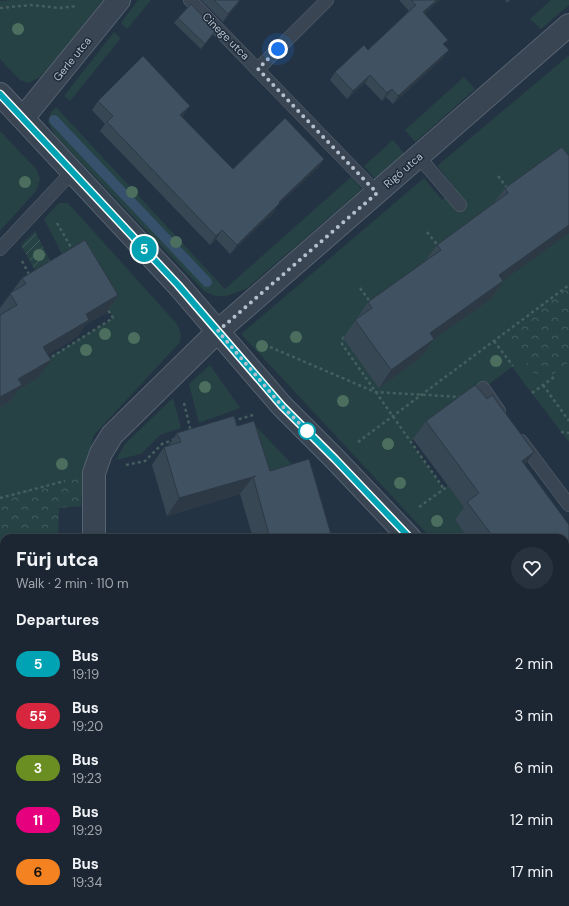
<!DOCTYPE html>
<meta charset="utf-8">
<style>
:root{--surface:#1b2632;--page:#28323e;--text:#f1f3f6;--muted:#a0a5ac;--line:#39434d}
body{margin:0;font-family:"DM Sans",sans-serif;background:var(--page);color:var(--text);height:100vh;display:flex;flex-direction:column;font-size:15px;white-space:nowrap}
*{box-sizing:border-box;margin:0}
p{font-size:13px;color:var(--muted)}
.icon{flex:none;width:22px;height:22px;fill:none;stroke:currentColor;stroke-width:2;stroke-linecap:round;stroke-linejoin:round}
.map{position:relative;flex:1;overflow:hidden}
.panel{position:absolute;left:0px;top:534px;width:569px;height:372px;display:flex;flex-direction:column;background:var(--surface);border-radius:12px 12px 0 0;box-shadow:0 2px 6px #0003,0 0 0 1px var(--line)}
.panel>*{flex:none}
.badge{padding:0 8px;border-radius:13px;font-size:14px;line-height:26px}
.you{position:absolute;width:20px;height:20px;margin:-10px;border:3px solid #fff;border-radius:50%;background:#1a73e8;box-shadow:0 0 0 6px #1a73e833}
.map>.badge{position:absolute;translate:-50% -50%;box-shadow:0 0 0 2px #fff}
h2{padding:0 16px;font-size:15px;line-height:36px}
.round{display:grid;place-items:center;flex:none;width:42px;height:42px;border-radius:21px;background:var(--page)}
.head{display:flex;align-items:center;justify-content:space-between;height:68px;padding:0 16px}
h1{font-size:19px;font-weight:800;line-height:30px}
ul{padding:0;list-style:none}
li{display:flex;align-items:center;gap:12px;height:52px;padding:0 16px}
li div{flex:1}
li b{display:block;font-size:15px}
li em{font-style:normal}
li .badge{min-width:44px;font-weight:700;text-align:center}
.map>svg:first-child{display:block}
</style>
<div class="map">
<svg width="569" height="906" viewBox="0 0 569 906">
<defs>
<pattern id="forest-crowns" width="20" height="18" patternUnits="userSpaceOnUse"><rect width="20" height="18" fill="#264244"/><path d="M2 6a3 3 0 1 1 6 0M12 15a3 3 0 1 1 6 0" fill="none" stroke="#435c5e"/></pattern>
<pattern id="garden-furrows" width="10" height="10" patternUnits="userSpaceOnUse"><rect width="10" height="10" fill="#264244"/><path d="M-1 1l2-2M0 10L10 0M9 11l2-2" fill="none" stroke="#435c5e"/></pattern>
</defs>
<rect width="100%" height="100%" fill="#243343"/>
<g fill="#264244">
<polygon points="11,0 103,0 53,63 40,77 29,83 20,80 0,59 0,1"/>
<polygon points="138,0 151,0 127,29 121,23"/>
<polygon points="551,0 569,0 569,5 541,29 530,19"/>
<polygon points="114,32 121,38 70,101 64,96"/>
<polygon points="568,56 569,56 569,442 512,367 410,442 444,489 452,482 471,508 455,520 468,538 431,538 241,334 424,178 442,200 456,189 437,166"/>
<polygon points="464,77 475,89 415,142 405,130"/>
<path d="M56 107 225 289 351 177 362 189 246 289C227 295 223 301 204 291L55 135 48 122 51 112Z"/>
<polygon points="0,131 37,170 40,179 36,191 0,231"/>
<polygon points="393,140 404,153 375,179 364,166"/>
<polygon points="59,203 68,203 176,323 181,333 180,342 94,435 83,476 0,523 0,407 9,402 6,397 41,363 113,318 72,249 62,254 44,219"/>
<polygon points="210,365 240,408 199,423 189,384"/>
<polygon points="173,398 181,428 160,435 141,454 116,460 125,444"/>
<polygon points="254,424 302,475 257,489"/>
<polygon points="565,648 569,653 569,717 565,711"/>
</g>
<g fill="url(#forest-crowns)">
<polygon points="569,285 569,362 552,375 534,374 504,333"/>
<polygon points="83,476 81,506 59,508 58,538 4,538 4,556 0,555 0,504 11,495"/>
</g>
<polygon fill="url(#garden-furrows)" points="35,231 52,265 37,274 21,245"/>
<g fill="none" stroke-linecap="round" stroke-linejoin="round">
<polyline stroke="#37506b" stroke-width="10" points="54,120 207,282"/>
<defs>
<g id="service">
<polyline points="190,0 377,193"/>
<polyline points="258,69 327,0"/>
<polyline points="419,157 460,205"/>
<polyline points="0,249 72,172"/>
<polyline points="483,388 499,411"/>
<polyline points="521,441 569,505"/>
<polyline points="472,902 474,906"/>
</g>
<g id="minor">
<polyline points="0,94 178,285 282,406 335,459 410,538"/>
<polyline points="23,118 119,0"/>
<polyline points="94,538 94,473 101,453 112,435 218,331 569,25"/>
<polyline points="565,740 569,747"/>
<polyline points="104,902 104,906"/>
</g>
</defs>
<use href="#service" stroke="#576370" stroke-width="14"/>
<use href="#minor" stroke="#576370" stroke-width="24"/>
<g stroke="#455f60" stroke-width="2.5" stroke-dasharray="3 3" stroke-linecap="butt">
<polyline points="0,8 31,5 60,8 77,6"/>
<polyline points="498,176 508,189"/>
<polyline points="57,223 72,249"/>
<polyline points="427,232 439,247"/>
<polyline points="22,261 30,276"/>
<polyline points="360,288 371,303"/>
<polyline points="344,337 343,338 342,344 444,489"/>
<polyline points="494,341 513,366"/>
<polyline points="270,347 375,392 461,397"/>
<polyline points="47,360 113,318 106,307"/>
<polyline points="543,385 569,421"/>
<polyline points="532,393 554,377"/>
<polyline points="184,403 191,432"/>
<polyline points="233,421 253,415"/>
<polyline points="561,432 569,433"/>
<polyline points="358,442 569,285"/>
<polyline points="126,465 145,461 162,444 175,439"/>
<polyline points="0,498 65,481"/>
<polyline points="419,507 451,484"/>
</g>
<use href="#service" stroke="#394552" stroke-width="13"/>
<use href="#minor" stroke="#394552" stroke-width="22"/>
</g>
<g fill="#4b6e5e">
<circle cx="18" cy="29" r="6"/>
<circle cx="25" cy="182" r="6"/>
<circle cx="132" cy="192" r="6"/>
<circle cx="176" cy="242" r="6"/>
<circle cx="39" cy="255" r="6"/>
<circle cx="105" cy="334" r="6"/>
<circle cx="296" cy="337" r="6"/>
<circle cx="134" cy="338" r="6"/>
<circle cx="262" cy="346" r="6"/>
<circle cx="86" cy="350" r="6"/>
<circle cx="496" cy="361" r="6"/>
<circle cx="205" cy="387" r="6"/>
<circle cx="343" cy="401" r="6"/>
<circle cx="388" cy="444" r="6"/>
<circle cx="62" cy="464" r="6"/>
<circle cx="400" cy="483" r="6"/>
<circle cx="437" cy="521" r="6"/>
</g>
<g fill="#374754">
<polygon points="201,0 241,0 223,22"/>
<polygon points="399,0 440,0 424,14 444,45 443,58 393,104 386,97 382,101 365,83 347,99 330,80 335,72 368,50 409,11"/>
<polygon points="505,0 510,0 507,3"/>
<polygon points="178,18 216,30 201,49 174,23"/>
<polygon points="98,101 184,115 182,117 233,169 324,159 318,168 278,205 274,212 230,254 216,239 210,245 100,131 105,124 92,110"/>
<polygon points="562,147 503,281 491,299 434,339 422,356 379,388 343,338 368,302 425,261 437,245 493,204 505,188"/>
<polygon points="22,278 118,295 106,313 85,325 77,337 47,355 38,378 18,390 9,402 0,408 0,308"/>
<polygon points="426,421 525,465 569,525 569,653 565,648 565,538 468,538 455,520 464,507 413,439"/>
<polygon points="237,426 270,471 332,538 253,538 240,494 167,516 152,465 164,447 168,446 177,433"/>
<polygon points="129,902 189,902 188,904 193,906 140,906"/>
<polygon points="523,902 565,902 569,906 524,906"/>
</g>
<g fill="#2d3945">
<polygon points="240,0 241,0 223,22 228,14"/>
<polygon points="437,0 440,0 418,20 423,12"/>
<polygon points="449,50 443,58 393,104 398,96"/>
<polygon points="370,75 365,83 347,99 353,91"/>
<polygon points="392,89 386,97 382,101 387,93"/>
<polygon points="190,106 184,115 174,124 180,115"/>
<polygon points="324,159 318,168 278,205 274,212 230,254 237,245 279,202"/>
<polygon points="569,225 569,233 486,293 499,275"/>
<polygon points="222,230 216,239 210,245 216,236"/>
<polygon points="503,281 491,299 418,350 430,333"/>
<polygon points="118,295 106,313 85,325 77,337 31,365 43,347 86,314"/>
<polygon points="434,339 422,356 379,388 391,370"/>
<polygon points="51,360 38,378 18,390 9,402 0,407 0,397 18,379"/>
<polygon points="534,452 522,469 522,461"/>
<polygon points="253,477 240,494 167,516 179,498"/>
<polygon points="129,902 158,902 155,906 140,906"/>
</g>
<g fill="#405262" stroke="#2d3945">
<polygon points="214,0 240,0 228,14"/>
<polygon points="411,0 437,0 423,12 448,40 443,44 449,50 398,96 392,89 387,93 370,75 353,91 335,72 364,45 368,50 416,5"/>
<polygon points="191,4 216,30 205,44 178,18"/>
<polygon points="143,56 190,106 180,115 233,169 285,118 324,159 279,202 280,203 237,245 222,230 216,236 107,122 113,116 98,101"/>
<polygon points="562,147 568,155 569,155 569,225 499,275 503,281 430,333 434,339 391,370 355,320 372,308 368,302 441,250 437,245 508,193 505,188"/>
<polygon points="85,240 118,295 86,314 89,320 43,347 51,360 18,379 22,385 0,397 0,315 17,305 10,293 26,284 22,278"/>
<polygon points="475,385 487,399 492,395 534,452 522,461 569,525 569,620 565,615 565,538 494,538 467,502 479,493 426,421"/>
<polygon points="234,416 237,426 254,421 270,471 309,459 332,538 270,538 253,477 256,476 179,498 164,447 181,442 177,433"/>
<polygon points="380,532 382,538 361,538"/>
<polygon points="565,845 569,858 569,906 542,906 541,902 565,902"/>
<polygon points="160,902 189,902 188,904 193,906 159,906"/>
</g>
<g fill="none" stroke-linecap="round" stroke-linejoin="round">
<defs>
<polyline id="line" points="0,94 178,285 282,406 335,459 410,538"/>
</defs>
<use href="#line" stroke="#fff" stroke-width="9"/>
<use href="#line" stroke="#00a3b4" stroke-width="6"/>
<polyline stroke="#b6c0cc" stroke-width="4" stroke-dasharray="0 7.2" points="278,49 258,69 377,193 218,331 282,406 307,431"/>
</g>
<circle fill="#fff" stroke="#00a3b4" stroke-width="2" cx="307" cy="431" r="8"/>
<g text-anchor="middle" stroke-width="3" stroke-linejoin="round" paint-order="stroke">
<g font-size="11" fill="#b6c0cc" stroke="#1e2a38">
<text transform="translate(226 36) rotate(45)" y="4">Cinege utca</text>
<text transform="translate(72 59) rotate(-51)" y="4">Gerle utca</text>
<text transform="translate(403 170) rotate(-41)" y="4">Rigó utca</text>
</g>
</g>
</svg>
<div class="you" style="left:278px;top:49px"></div>
<b class="badge" style="left:144px;top:249px;background:#00a3b4;color:#fff">5</b>
<section class="panel">
<div class="head"><div><h1>Fürj utca</h1><p>Walk · 2 min · 110 m</p></div><a class="round"><svg class="icon" aria-label="heart" viewBox="0 0 24 24"><path d="M12 20l-8-8c-3-5 5-10 8-4 3-6 11-1 8 4z"/></svg></a></div>
<h2>Departures</h2>
<ul>
<li><span class="badge" style="background:#00a3b4;color:#fff">5</span><div><b>Bus</b><p>19:19</p></div><em>2 min</em></li>
<li><span class="badge" style="background:#d7263d;color:#fff">55</span><div><b>Bus</b><p>19:20</p></div><em>3 min</em></li>
<li><span class="badge" style="background:#6b8e23;color:#fff">3</span><div><b>Bus</b><p>19:23</p></div><em>6 min</em></li>
<li><span class="badge" style="background:#e6007e;color:#fff">11</span><div><b>Bus</b><p>19:29</p></div><em>12 min</em></li>
<li><span class="badge" style="background:#f58220;color:#111">6</span><div><b>Bus</b><p>19:34</p></div><em>17 min</em></li>
</ul>
</section>
</div>
